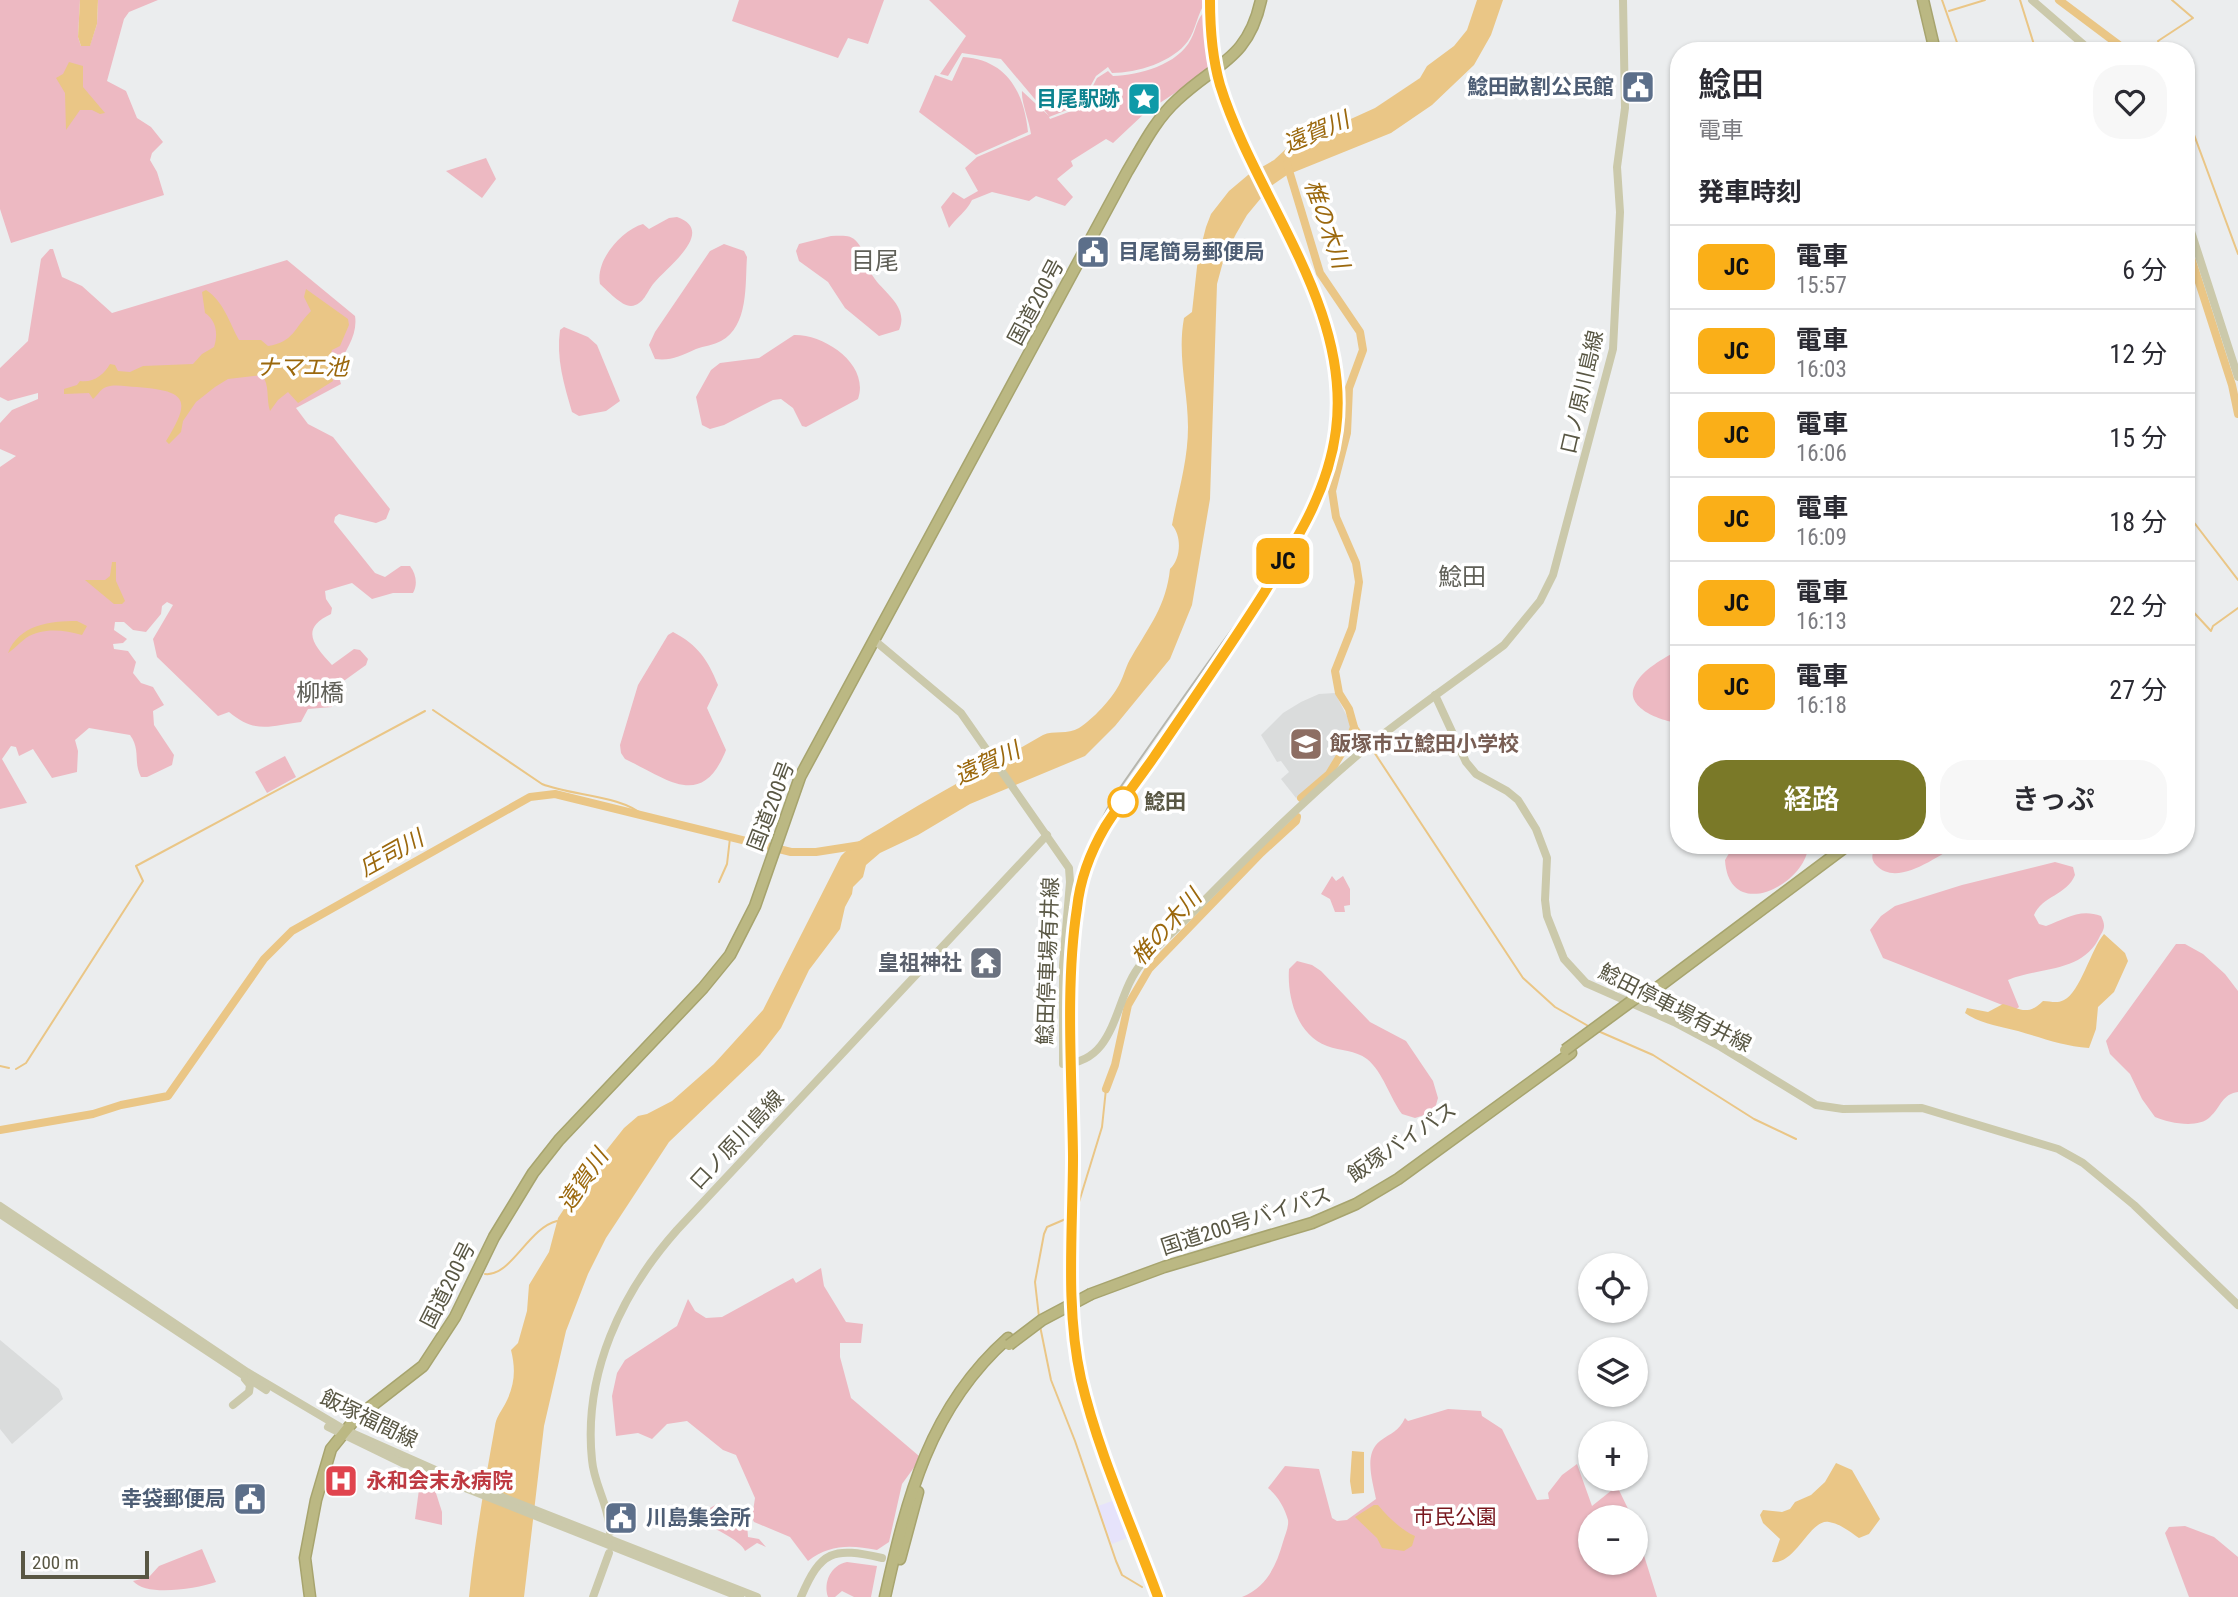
<!DOCTYPE html>
<html lang="ja">
<meta charset="utf-8">
<style>
:root{--surface:#fff;--page:#f7f7f7;--text:#2b2b33;--muted:#7c7c81;--line:#e1e1e2;--accent:#7a7928}
body{margin:0;font-family:"Roboto Condensed","Noto Sans JP",sans-serif;background:var(--page);color:var(--text);height:100vh;display:flex;flex-direction:column;font-size:26px;white-space:nowrap}
*{box-sizing:border-box;margin:0}
p{font-size:23px;color:var(--muted)}
.icon{flex:none;width:38px;height:38px;fill:none;stroke:currentColor;stroke-width:2;stroke-linecap:round;stroke-linejoin:round}
.map{position:relative;flex:1;overflow:hidden}
.sheet{position:absolute;left:1670px;top:42px;width:525px;height:812px;display:flex;flex-direction:column;background:var(--surface);border-radius:28px;box-shadow:0 2px 5px #0004}
.sheet>*{flex:none}
.badge{padding:0 14px;border-radius:10px;font-size:24px;line-height:46px}
.buttons{position:absolute;left:1578px;top:1253px;display:grid;gap:14px}
.buttons a{display:grid;place-items:center;width:70px;height:70px;border-radius:50%;background:var(--surface);box-shadow:0 2px 5px #0004;font-size:35px}
.scale{position:absolute;left:21px;bottom:18px;width:128px;box-sizing:border-box;padding-left:7px;border:4px solid #595744;border-top:0;font-size:19px;line-height:24px;white-space:nowrap;color:#595744;-webkit-text-stroke:5px #fff;paint-order:stroke}
.map>.badge{position:absolute;translate:-50% -50%;box-shadow:0 0 0 4px #fff}
h2{padding:0 28px;font-size:26px;line-height:63px}
.round{display:grid;place-items:center;flex:none;width:74px;height:74px;border-radius:28px;background:var(--page)}
.overview{display:flex;align-items:center;justify-content:space-between;height:119px;padding:0 28px}
h1{font-size:33px;font-weight:600;line-height:52px}
.action{display:flex;gap:14px;margin-top:auto;padding:14px 28px}
.action a{flex:1;height:80px;border-radius:28px;background:var(--accent);color:#fff;font-size:28px;font-weight:600;line-height:80px;text-align:center}
.action a+a{background:var(--page);color:var(--text)}
ul{padding:0;list-style:none}
li{display:flex;align-items:center;gap:21px;height:84px;padding:0 28px;border-top:2px solid var(--line)}
li div{flex:1}
li b{display:block;font-size:26px}
li em{font-style:normal}
li .badge{min-width:77px;font-weight:700;text-align:center}
.map>svg:first-child{display:block}
</style>
<div class="map">
<svg width="2238" height="1597" viewBox="0 0 2238 1597">
<rect width="100%" height="100%" fill="#ebedee"/>
<polygon fill="#e6e3fb" points="1115,1500 1127,1538 1112,1544 1098,1506"/>
<g fill="#dadcdc">
<polygon points="1335,693 1351,724 1348,738 1339,749 1328,770 1296,798 1281,779 1289,772 1281,761 1277,762 1261,735 1283,713 1301,702 1319,694"/>
<polygon points="0,1340 59,1389 63,1399 12,1444 0,1429"/>
</g>
<g fill="#edb9c2">
<polygon points="0,0 80,0 78,37 81,46 90,45 97,24 98,0 158,0 129,12 124,19 107,81 126,91 137,118 151,127 163,142 152,153 150,160 157,172 164,195 11,243 0,209"/>
<polygon points="739,0 884,0 868,44 848,38 838,58 732,21"/>
<path d="M929 0H1207C1197 13 1196 30 1188 41 1173 62 1137 73 1112 73L1108 67 1096 76 1080 105 1049 117 1050 119 1082 107 1097 78 1108 71 1113 76C1139 75 1178 65 1191 39 1197 28 1196 19 1206 10L1210 70 1146 112 1113 143 1106 139 1071 161 1073 166 1057 179 1073 197 1065 206 1036 196 1029 201 992 192 972 200C966 212 957 217 949 228L941 207 953 192 964 199 978 191 965 168 977 157 1031 134C1029 120 1021 102 1022 91L1049 116 1001 59 962 53 948 76 940 74 966 36Z"/>
<path d="M963 57C1007 60 1024 92 1028 132L976 155 919 112 935 75 952 81Z"/>
<polygon points="486,158 496,179 482,198 446,171"/>
<path d="M677 217C717 231 667 267 654 283 647 291 644 305 631 306 621 306 607 290 600 284 595 260 622 230 643 224L649 229 669 218Z"/>
<path d="M831 236C841 236 851 234 857 242 865 251 866 263 871 273 881 292 910 305 899 330L879 336 845 308 828 282 799 261 796 251 799 244Z"/>
<path d="M724 244 744 251 747 257C745 284 749 326 721 341 714 345 704 346 696 349 680 356 671 361 655 359L649 345 655 332 710 251Z"/>
<path d="M50 249H53L62 277 82 286 112 313 287 260 355 316C358 334 346 352 336 367L341 384 296 408 308 424 333 437 390 509 386 519 376 523 339 514 335 517 334 522 375 573 385 577 401 566H410C416 574 418 584 413 593H393L372 599 352 583 325 591 326 599 332 608 331 614C299 629 314 645 332 665L354 649 360 650 368 659 366 665 334 688 332 707 308 709 301 722C270 726 255 734 229 712L218 716 157 657 153 639 173 605 167 602 162 606 161 614 146 632 133 630 124 622H115L114 630 127 639 123 643 113 644 114 649 128 651 136 662 133 673 141 683 153 687 164 705 153 711 154 725 174 755 172 765 147 777H141C133 762 141 750 130 735L89 728 75 740 78 751 77 772 52 778 33 749 19 756 16 747 11 746 2 759 27 803 0 809V467L16 456 0 449V423L12 410 38 399V393L8 401 0 397V368L28 341 41 259Z"/>
<path d="M564 327 588 337 597 345 620 401 606 411 579 416 572 412C564 385 556 358 560 330Z"/>
<path d="M794 335C824 334 870 364 858 399L806 427 802 426 793 408 781 399 773 400 724 425 710 429 702 425 696 397 711 370 720 363 759 358Z"/>
<path d="M673 632C698 645 708 660 718 685L707 708 726 750C702 810 669 780 625 759L621 753 620 745 638 685 668 635Z"/>
<path d="M1678 650V723C1662 721 1623 708 1635 685 1643 669 1663 659 1678 650Z"/>
<polygon points="285,756 296,777 267,793 255,772"/>
<path d="M1734 845H1808C1808 883 1729 925 1725 860Z"/>
<path d="M1877 845H1958C1937 856 1897 888 1876 865 1870 859 1872 852 1877 845Z"/>
<path d="M2055 862 2073 867 2075 875C2067 895 2042 896 2034 915L2039 924 2046 926C2065 919 2080 908 2101 916 2107 928 2103 930 2098 940 2080 973 2038 967 2008 980L2019 1007 2015 1010 1883 958 1870 930 1881 916 1895 906 1962 885Z"/>
<polygon points="1332,876 1336,881 1343,876 1350,889 1350,905 1344,906 1345,912 1335,912 1330,899 1321,894"/>
<path d="M2176 944H2185L2203 954 2225 974 2238 991V1092C2222 1094 2221 1107 2210 1117 2198 1129 2169 1123 2155 1117L2142 1099 2130 1074 2110 1054 2106 1041Z"/>
<path d="M1297 961 1312 965 1321 971 1370 1022 1406 1041 1433 1081 1438 1098 1434 1112 1415 1118 1402 1114C1390 1098 1383 1072 1367 1059 1355 1050 1341 1051 1327 1046 1297 1035 1287 997 1289 969Z"/>
<path d="M821 1268 824 1286 846 1322 863 1324 861 1343H840V1357L851 1398 919 1456 918 1462 902 1484 889 1542 877 1550C851 1545 830 1544 808 1561L790 1537 754 1522 752 1518 755 1498 736 1455 723 1450 687 1421 667 1424 652 1439 638 1433 616 1436 612 1396 617 1373 625 1360 677 1326 688 1299 695 1311 706 1318 722 1317 793 1278 796 1283Z"/>
<path d="M1448 1409 1481 1411 1482 1416 1502 1429 1537 1500 1549 1499 1548 1493 1562 1475 1577 1464 1592 1506 1617 1486 1632 1517H1591V1563H1636V1530L1657 1597H1242C1267 1587 1276 1566 1283 1542 1285 1535 1289 1527 1288 1520 1285 1508 1277 1495 1268 1488L1285 1466 1319 1469 1332 1518 1337 1521 1347 1520 1376 1499C1373 1482 1363 1454 1380 1441 1391 1433 1399 1431 1405 1418L1408 1421Z"/>
<polygon points="420,1482 435,1490 442,1512 442,1525 415,1519"/>
<path d="M719 1503 729 1517 747 1524 748 1537 759 1539 766 1547 757 1543 745 1551C741 1540 709 1526 698 1520L688 1522 682 1518 685 1509 694 1517Z"/>
<polygon points="2185,1526 2214,1537 2238,1557 2238,1597 2189,1597 2165,1533 2169,1527"/>
<path d="M202 1549 216 1582C195 1589 146 1597 133 1581L149 1577 159 1566Z"/>
<path d="M847 1562 877 1566 871 1597H854L842 1591 835 1597H828C823 1582 831 1565 847 1562Z"/>
</g>
<g fill="#eac686">
<polygon points="80,0 98,0 97,24 90,46 81,46 78,37"/>
<path d="M1477 0H1503L1491 35 1474 65 1432 105 1391 133 1287 175 1271 186 1247 215 1236 234 1224 258 1217 284 1210 499 1192 605 1170 659 1115 726 1085 756 970 804 918 835 880 853 866 865 863 877 853 887 852 894 845 907 840 929 809 970 781 1028 760 1055 669 1142 606 1238 588 1274 566 1331 544 1426 524 1597H469C475 1539 485 1482 495 1426 496 1418 500 1413 504 1406 515 1386 516 1370 511 1350L518 1343 527 1311 529 1285 549 1252 558 1218 586 1176 624 1128 638 1116 647 1114 672 1101 714 1064 763 1010 841 856C859 838 873 834 894 820 943 790 993 764 1043 735 1053 730 1068 735 1079 728 1093 719 1111 700 1119 685 1124 676 1126 665 1132 656 1150 625 1166 606 1170 569 1181 559 1182 536 1172 525 1178 492 1188 461 1188 427 1188 390 1177 356 1184 318L1192 312 1198 258 1206 227 1211 214 1229 191 1248 175 1274 160 1287 148 1375 108 1420 78 1427 66 1454 46 1467 30Z"/>
<polygon points="69,62 83,66 83,87 105,113 100,114 92,110 80,110 66,130 65,93 56,78 63,74"/>
<path d="M306 289 348 319 349 325 340 346 332 350 329 362 333 381 298 403 288 392 278 400 270 411C266 399 270 385 262 375L228 379 215 387 196 402 183 421 181 432 169 444 166 441C193 398 185 391 137 387 127 387 114 383 104 388 100 390 97 396 93 399L89 393 64 394V389L77 385 80 381C93 383 104 375 110 364L115 365 118 371 130 372 143 366 193 364 202 354 214 347C218 335 217 321 205 313L202 292 206 290C224 302 229 322 239 340H261L268 346C294 342 294 328 311 311L304 297Z"/>
<polygon points="112,562 116,562 116,581 125,601 122,604 114,604 85,580 105,580 110,576"/>
<path d="M77 621 87 626 82 635C64 630 43 627 26 638 19 643 14 649 8 653 19 625 49 621 77 621Z"/>
<path d="M2104 934 2125 953 2128 961 2114 992 2098 1007 2096 1029 2089 1048C2063 1046 2042 1038 2018 1031 1999 1026 1981 1024 1965 1013L1967 1008 1988 1012 2003 1004C2020 1009 2028 1016 2043 1001 2051 1001 2056 1004 2064 1000 2080 993 2091 949 2104 934Z"/>
<polygon points="1352,1451 1364,1452 1364,1493 1352,1494 1350,1481"/>
<path d="M1836 1463 1852 1470 1880 1519 1869 1534 1859 1538C1850 1532 1841 1524 1829 1522 1810 1518 1796 1565 1772 1562L1780 1539 1763 1523 1760 1515 1763 1510 1782 1512 1790 1509 1795 1502 1811 1495 1825 1482Z"/>
<path d="M1374 1505H1378C1388 1517 1401 1530 1415 1536L1412 1546 1404 1551 1382 1548 1377 1538 1355 1517Z"/>
</g>
<g fill="none" stroke-linecap="round" stroke-linejoin="round">
<g stroke="#eac686" stroke-width="2">
<polyline points="1942,0 1960,51"/>
<polyline points="2020,0 2036,51"/>
<polyline points="1949,11 1985,0"/>
<polyline points="2162,51 2158,41 2193,18 2172,0"/>
<polyline points="2186,113 2238,254"/>
<polyline points="2237,411 2238,411"/>
<polyline points="2186,512 2238,580"/>
<polyline points="2186,604 2211,631 2213,626 2238,608"/>
<path d="M433 710 542 784C572 796 621 795 644 816"/>
<polyline points="1353,721 1367,741"/>
<polyline points="1372,749 1523,978 1555,1007 1590,1027"/>
<polyline points="719,882 727,864 730,838"/>
<polyline points="1598,1031 1653,1055 1754,1119 1796,1139"/>
<polyline points="0,1066 9,1068"/>
<polyline points="16,1069 26,1063 143,881 136,866 425,711"/>
<path d="M485 1274C511 1277 528 1228 557 1221"/>
<polyline points="1039,1317 1035,1282 1044,1234 1047,1227 1075,1215 1102,1127 1106,1089"/>
<polyline points="1040,1326 1051,1380 1075,1441 1116,1561 1122,1575 1142,1587"/>
</g>
<g stroke="#eac686" stroke-width="8">
<polyline points="2059,0 2119,45 2123,51"/>
<polyline points="1287,164 1320,273 1360,332 1363,350 1349,388 1347,433 1332,491 1336,517 1356,563 1359,582 1352,628 1335,671 1339,693 1349,709 1354,727 1349,741 1329,774 1301,798"/>
<polyline points="2186,242 2232,385 2238,414"/>
<polyline points="1106,1089 1115,1065 1128,1005 1149,969 1261,853 1296,821 1297,817"/>
<polyline points="0,1130 93,1114 121,1105 168,1096 264,959 292,931 530,797 555,794 791,852 816,852 861,845"/>
</g>
<defs>
<g id="highway">
<polyline points="1923,0 1935,51"/>
<polyline points="1653,991 1848,845"/>
<polyline points="1091,1294 1164,1267 1312,1223 1356,1204 1398,1179 1571,1053"/>
<polyline points="900,1559 918,1492"/>
<path d="M310 1597 305 1558 316 1500 331 1449 356 1418 423 1366 455 1317 494 1237 533 1173 559 1140 703 988 730 955 755 906 800 777 1127 172C1142 147 1155 120 1177 100 1216 63 1248 60 1261 0"/>
<path d="M885 1597C907 1498 929 1408 1008 1338"/>
</g>
</defs>
<use href="#highway" stroke="#a7a46e" stroke-width="13"/>
<g stroke="#cbc9ab" stroke-width="8">
<polyline points="2032,0 2091,51"/>
<polyline points="2186,216 2238,377"/>
<path d="M874 640 961 713 1069 868 1070 882 1063 965V1064C1119 1062 1113 996 1142 963 1158 944 1178 928 1195 910 1252 852 1309 795 1372 743 1415 709 1460 678 1504 645L1540 601 1553 575 1613 349 1620 212 1617 167 1625 108 1623 0"/>
<polyline points="1435,695 1466,762 1476,774 1507,791 1518,800 1536,829 1547,858 1545,900 1547,916 1564,959 1586,983 1674,1022 1721,1047 1816,1105 1843,1109 1922,1108 2058,1149 2083,1163 2134,1205 2238,1305"/>
<polyline points="0,1206 247,1372 345,1430 451,1477 757,1597"/>
<polyline points="0,1214 266,1390"/>
<polyline points="233,1405 249,1392 250,1385 245,1379"/>
<polyline points="328,1427 402,1463 740,1597"/>
<path d="M610 1532C609 1505 594 1485 592 1460 583 1374 621 1293 677 1230L1047 835"/>
<polyline points="593,1597 609,1553"/>
<path d="M801 1597C821 1550 833 1547 882 1558"/>
</g>
<use href="#highway" stroke="#bbb883" stroke-width="10"/>
<path stroke="#b6b6ae" stroke-width="2" d="M1156 1597 1094 1431 1074 1353 1069 1286 1071 916C1078 872 1092 834 1115 795 1147 749 1179 703 1212 657 1289 550 1367 462 1322 322 1297 244 1249 172 1221 95L1212 63 1208 0"/>
<defs>
<g id="highway-bridge">
<polyline points="1565,1050 1648,989"/>
<polyline points="1009,1345 1042,1320 1091,1294"/>
</g>
</defs>
<use href="#highway-bridge" stroke="#a7a46e" stroke-width="13" stroke-linecap="butt"/>
<use href="#highway-bridge" stroke="#bbb883" stroke-width="10"/>
</g>
<g fill="none" stroke-linecap="round" stroke-linejoin="round">
<defs>
<path id="line" d="M1158 1597C1132 1526 1098 1452 1081 1379 1065 1307 1073 1229 1073 1156 1072 1076 1065 986 1077 908 1080 880 1091 851 1105 827 1120 803 1138 780 1154 757 1191 703 1229 648 1264 593 1296 541 1328 492 1336 430 1352 306 1255 198 1220 85 1212 57 1210 28 1210 0"/>
</defs>
<use href="#line" stroke="#fff" stroke-width="16"/>
<use href="#line" stroke="#faaf18" stroke-width="10"/>
</g>
<defs>
<symbol id="civic-square" viewBox="-11 -11 22 22"><rect x="-9" y="-9" width="18" height="18" rx="4" fill="#5c6f8a" stroke="#fff"/><path d="M-.6-6.5H3V-4.5H.6V-3L4-1V1h2V6H-6V1h2V-1L-.6-3ZM-1.2 2.5V6h2.4V2.5Z" fill="#fff"/></symbol>
<symbol id="sight-square" viewBox="-11 -11 22 22"><rect x="-9" y="-9" width="18" height="18" rx="4" fill="#0f9aa8" stroke="#fff"/><path d="M0-6L1.8-2.2L6-1.7L2.9 1.2L3.7 5.4L0 3.3L-3.7 5.4L-2.9 1.2L-6-1.7L-1.8-2.2Z" fill="#fff"/></symbol>
<symbol id="school-square" viewBox="-11 -11 22 22"><rect x="-9" y="-9" width="18" height="18" rx="4" fill="#8d6e63" stroke="#fff"/><path d="M0-5L7-2L0 1L-7-2ZM-4 1L0 2.5L4 1V4Q0 6-4 4Z" fill="#fff"/></symbol>
<symbol id="temple-square" viewBox="-11 -11 22 22"><rect x="-9" y="-9" width="18" height="18" rx="4" fill="#6b7280" stroke="#fff"/><path d="M0-6L5-2H3V0L6.5 2.5H4V6H1.5V3h-3V6H-4V2.5H-6.5L-3 0V-2H-5Z" fill="#fff"/></symbol>
<symbol id="hospital-square" viewBox="-11 -11 22 22"><rect x="-9" y="-9" width="18" height="18" rx="4" fill="#e0444e" stroke="#fff"/><path d="M-5-5h3v3.5h4V-5h3V5h-3V1.5h-4V5h-3Z" fill="#fff"/></symbol>
</defs>
<g fill-rule="evenodd">
<use href="#civic-square" x="1619" y="68" width="38" height="38"/>
<use href="#sight-square" x="1125" y="80" width="38" height="38"/>
<use href="#civic-square" x="1074" y="233" width="38" height="38"/>
<use href="#school-square" x="1287" y="725" width="38" height="38"/>
<use href="#temple-square" x="967" y="944" width="38" height="38"/>
<use href="#hospital-square" x="322" y="1462" width="38" height="38"/>
<use href="#civic-square" x="231" y="1480" width="38" height="38"/>
<use href="#civic-square" x="602" y="1499" width="38" height="38"/>
</g>
<circle fill="#fff" stroke="#faaf18" stroke-width="3.5" cx="1123" cy="802" r="14"/>
<g text-anchor="middle" stroke-width="7" stroke-linejoin="round" paint-order="stroke">
<g font-size="21" font-weight="bold" fill="#4e5e75" stroke="#fff" text-anchor="end">
<text x="1614" y="94">鯰田畝割公民館</text>
<text x="1118" y="259" text-anchor="start">目尾簡易郵便局</text>
<text x="226" y="1506">幸袋郵便局</text>
<text x="646" y="1525" text-anchor="start">川島集会所</text>
</g>
<g font-size="21" font-weight="bold" fill="#0d838f" stroke="#fff" text-anchor="end">
<text x="1120" y="106">目尾駅跡</text>
</g>
<g font-size="21" fill="#595744" stroke="#fff">
<text transform="translate(1036 302) rotate(-62)" y="7">国道200号</text>
<text transform="translate(1582 392) rotate(-77)" y="7">口ノ原川島線</text>
<text transform="translate(771 806) rotate(-69)" y="7">国道200号</text>
<text transform="translate(1048 961) rotate(-88)" y="7">鯰田停車場有井線</text>
<text transform="translate(1675 1008) rotate(27)" y="7">鯰田停車場有井線</text>
<text transform="translate(737 1140) rotate(-47)" y="7">口ノ原川島線</text>
<text transform="translate(1402 1142) rotate(-34)" y="7">飯塚バイパス</text>
<text transform="translate(1246 1221) rotate(-18)" y="7">国道200号バイパス</text>
<text transform="translate(448 1285) rotate(-63)" y="7">国道200号</text>
<text transform="translate(369 1419) rotate(26)" y="7">飯塚福間線</text>
</g>
<g font-size="21" font-weight="bold" fill="#785e54" stroke="#fff" text-anchor="start">
<text x="1330" y="751">飯塚市立鯰田小学校</text>
</g>
<g font-size="21" font-weight="bold" fill="#595744" stroke="#fff" text-anchor="start">
<text x="1144" y="809">鯰田</text>
</g>
<g font-size="21" font-weight="bold" fill="#5b616d" stroke="#fff" text-anchor="end">
<text x="962" y="970">皇祖神社</text>
</g>
<g font-size="21" font-weight="bold" fill="#be3a42" stroke="#fff" text-anchor="start">
<text x="366" y="1488">永和会末永病院</text>
</g>
<g font-size="21" fill="#78171e" stroke="#fff">
<text x="1455" y="1524">市民公園</text>
</g>
<g font-size="23" font-style="italic" fill="#9b680d" stroke="#fff">
<text transform="translate(1316 132) rotate(-23)" y="8">遠賀川</text>
<text transform="translate(1327 224) rotate(71)" y="8">椎の木川</text>
<text x="302" y="375">ナマエ池</text>
<text transform="translate(987 763) rotate(-25)" y="8">遠賀川</text>
<text transform="translate(391 853) rotate(-29)" y="8">庄司川</text>
<text transform="translate(1166 927) rotate(-48)" y="8">椎の木川</text>
<text transform="translate(583 1180) rotate(-56)" y="8">遠賀川</text>
</g>
<g font-size="24" fill="#606058" stroke="#fff">
<text x="875" y="269">目尾</text>
<text x="1462" y="585">鯰田</text>
<text x="320" y="701">柳橋</text>
</g>
</g>
</svg>
<div class="buttons">
<a><svg class="icon" aria-label="locate" viewBox="0 0 24 24"><circle cx="12" cy="12" r="6"/><path d="M12 2v4M12 18v4M2 12h4M18 12h4"/></svg></a>
<a><svg class="icon" aria-label="layers" viewBox="0 0 24 24"><path d="M12 4l9 5-9 5-9-5zM3 14l9 5 9-5"/></svg></a>
<a>+</a>
<a>−</a>
</div>
<div class="scale">200 m</div>
<b class="badge" style="left:1283px;top:561px;background:#faaf18;color:#111">JC</b>
<section class="sheet">
<div class="overview"><div><h1>鯰田</h1><p>電車</p></div><a class="round"><svg class="icon" aria-label="heart" viewBox="0 0 24 24"><path d="M12 20l-8-8c-3-5 5-10 8-4 3-6 11-1 8 4z"/></svg></a></div>
<h2>発車時刻</h2>
<ul>
<li><span class="badge" style="background:#faaf18;color:#111">JC</span><div><b>電車</b><p>15:57</p></div><em>6 分</em></li>
<li><span class="badge" style="background:#faaf18;color:#111">JC</span><div><b>電車</b><p>16:03</p></div><em>12 分</em></li>
<li><span class="badge" style="background:#faaf18;color:#111">JC</span><div><b>電車</b><p>16:06</p></div><em>15 分</em></li>
<li><span class="badge" style="background:#faaf18;color:#111">JC</span><div><b>電車</b><p>16:09</p></div><em>18 分</em></li>
<li><span class="badge" style="background:#faaf18;color:#111">JC</span><div><b>電車</b><p>16:13</p></div><em>22 分</em></li>
<li><span class="badge" style="background:#faaf18;color:#111">JC</span><div><b>電車</b><p>16:18</p></div><em>27 分</em></li>
</ul>
<div class="action"><a>経路</a><a>きっぷ</a></div>
</section>
</div>
